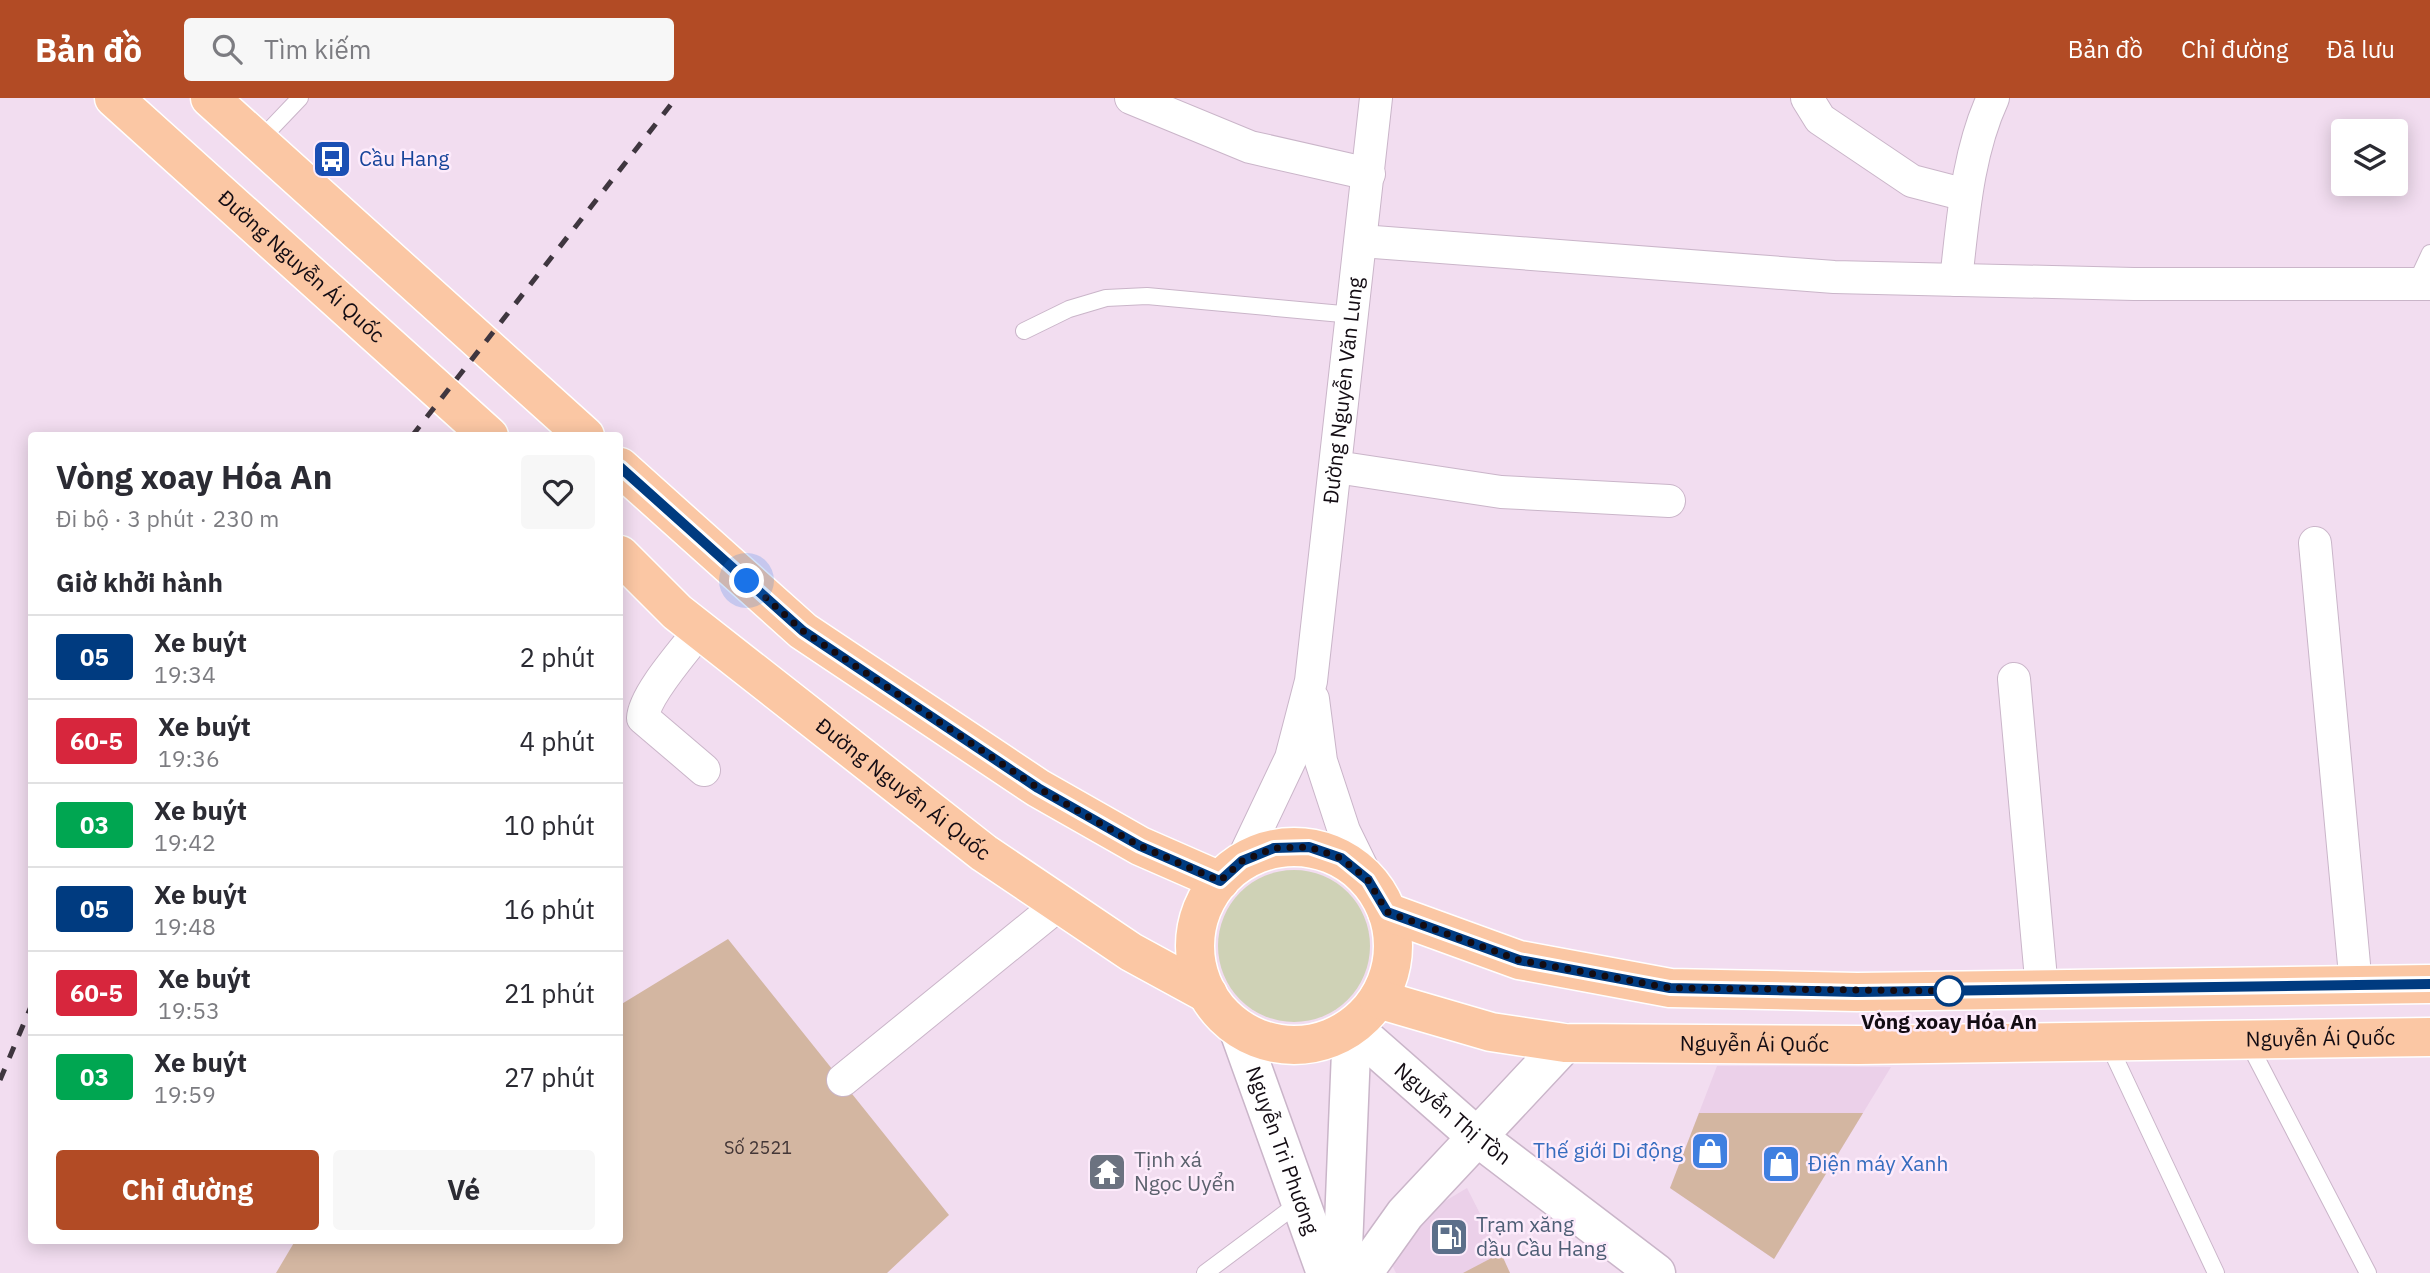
<!DOCTYPE html>
<html lang="vi">
<meta charset="utf-8">
<style>
:root{--surface:#fff;--page:#f7f7f7;--text:#2b2b33;--muted:#7c7c81;--line:#e1e1e2;--accent:#b24b25}
body{margin:0;font-family:"IBM Plex Sans",sans-serif;background:var(--page);color:var(--text);height:100vh;display:flex;flex-direction:column;font-size:26px;white-space:nowrap}
*{box-sizing:border-box;margin:0}
p{font-size:23px;color:var(--muted)}
.icon{flex:none;width:38px;height:38px;fill:none;stroke:currentColor;stroke-width:2;stroke-linecap:round;stroke-linejoin:round}
.map{position:relative;flex:1;overflow:hidden}
.side{position:absolute;left:28px;top:334px;width:595px;height:812px;display:flex;flex-direction:column;background:var(--surface);border-radius:7px;box-shadow:0 4px 18px #0003}
.side>*{flex:none}
.badge{padding:0 14px;border-radius:5px;font-size:24px;line-height:46px}
.controls{position:absolute;left:2331px;top:21px;display:grid;gap:14px}
.controls a{display:grid;place-items:center;width:77px;height:77px;border-radius:7px;background:var(--surface);box-shadow:0 4px 18px #0003;font-size:35px}
.you{position:absolute;width:35px;height:35px;margin:-18px;border:5px solid #fff;border-radius:50%;background:#1a73e8;box-shadow:0 0 0 10px #1a73e833}
.map>.badge{position:absolute;translate:-50% -50%;box-shadow:0 0 0 4px #fff}
h2{padding:0 28px;font-size:26px;line-height:63px}
.round{display:grid;place-items:center;flex:none;width:74px;height:74px;border-radius:7px;background:var(--page)}
.overview{display:flex;align-items:center;justify-content:space-between;height:119px;padding:0 28px}
h1{font-size:33px;font-weight:800;line-height:52px}
.button{display:flex;gap:14px;margin-top:auto;padding:14px 28px}
.button a{flex:1;height:80px;border-radius:7px;background:var(--accent);color:#fff;font-size:28px;font-weight:800;line-height:80px;text-align:center}
.button a+a{background:var(--page);color:var(--text)}
ul{padding:0;list-style:none}
li{display:flex;align-items:center;gap:21px;height:84px;padding:0 28px;border-top:2px solid var(--line)}
li div{flex:1}
li b{display:block;font-size:26px}
li em{font-style:normal}
li .badge{min-width:77px;font-weight:700;text-align:center}
header{display:flex;align-items:center;gap:42px;box-sizing:border-box;height:98px;padding:0 35px;background:var(--accent);color:#fff}
header strong{font-size:33px}
nav{display:flex;gap:38px;margin-inline-start:auto;font-size:24px}
.search{width:490px;height:63px;background:var(--page);display:flex;align-items:center;gap:18px;box-sizing:border-box;padding:0 24px;border-radius:7px;color:var(--muted);font-size:26px}
.map>svg:first-child{display:block}
</style>
<header>
<strong>Bản đồ</strong>
<div class="search"><svg class="icon" aria-label="search" viewBox="0 0 24 24"><circle cx="10" cy="10" r="6"/><path d="M15 15l6 6"/></svg>Tìm kiếm</div>
<nav><a>Bản đồ</a><a>Chỉ đường</a><a>Đã lưu</a></nav>
</header>
<div class="map">
<svg width="2430" height="1175" viewBox="0 0 2430 1175">
<rect width="100%" height="100%" fill="#f2ddf0"/>
<g fill="#ebd0e9">
<polygon points="1717,968 1891,969 1774,1161 1670,1090"/>
<polygon points="1467,1090 1510,1175 1396,1175 1391,1165 1399,1147 1437,1108"/>
</g>
<circle fill="#cfd2b6" cx="1294" cy="848" r="76"/>
<g fill="#d3b6a1">
<polygon points="728,841 949,1117 887,1175 276,1175 295,1143 620,1143 620,907"/>
<polygon points="1699,1015 1863,1015 1774,1161 1670,1090"/>
<polygon points="1501,1155 1510,1175 1463,1175"/>
</g>
<g fill="none" stroke-linecap="round" stroke-linejoin="round">
<defs>
<g id="service">
<polyline points="258,44 300,0"/>
<polyline points="2416,185 2430,155"/>
<polyline points="1024,233 1069,211 1106,200 1147,198 1353,217"/>
<polyline points="2107,943 2216,1175"/>
<polyline points="2248,944 2368,1175"/>
<polyline points="1205,1175 1300,1104"/>
</g>
<g id="minor">
<polyline points="1131,0 1250,49 1369,76"/>
<polyline points="1807,0 1820,21 1912,83 1966,97"/>
<polyline points="1361,143 1834,179 2134,186 2430,186"/>
<path d="M1956 182C1963 122 1967 56 1993 0"/>
<polyline points="1336,369 1501,394 1669,403"/>
<polyline points="2315,445 2356,888"/>
<path d="M700 532C685 552 644 597 643 620L704 672"/>
<polyline points="2014,581 2042,892"/>
<polyline points="1313,601 1321,663 1344,733 1368,782"/>
<path id="s1" d="M1242 763 1291 660 1311 583 1376 0"/>
<polyline points="843,982 1057,808"/>
</g>
<g id="tertiary">
<path id="s2" d="M1352 929 1476 1038 1656 1175"/>
<polyline points="1363,1175 1405,1116 1565,945"/>
</g>
<g id="secondary">
<path id="s3" d="M1238 930 1326 1175"/>
<polyline points="1342,1175 1352,929"/>
</g>
<g id="primary">
<path id="s4" d="M114 0 489 338"/>
<polyline points="210,0 585,338"/>
<polyline points="620,369 803,533 1038,690 1140,748 1220,783"/>
<path id="s5" d="M620 457 677 514 984 755 1131 854 1208 896"/>
<circle cx="1294" cy="848" r="99"/>
<polyline points="1387,814 1519,862 1670,890 1857,894 2430,886"/>
<path id="s6" d="M1378 901 1491 934 1565 945 1859 947 2430 939"/>
</g>
</defs>
<use href="#service" stroke="#cab5c9" stroke-width="18"/>
<use href="#minor" stroke="#cab5c9" stroke-width="34"/>
<use href="#tertiary" stroke="#cab5c9" stroke-width="41"/>
<use href="#secondary" stroke="#cab5c9" stroke-width="41"/>
<use href="#primary" stroke="#fff" stroke-width="41"/>
<use href="#service" stroke="#fff" stroke-width="16"/>
<use href="#minor" stroke="#fff" stroke-width="32"/>
<use href="#tertiary" stroke="#fff" stroke-width="38"/>
<use href="#secondary" stroke="#fff" stroke-width="38"/>
<use href="#primary" stroke="#fbc7a4" stroke-width="38"/>
<g stroke="#3f363f" stroke-width="5" stroke-dasharray="12 12" stroke-linecap="butt">
<polyline points="412,338 676,0"/>
<polyline points="0,982 32,906"/>
</g>
</g>
<g fill="none" stroke-linecap="round" stroke-linejoin="round">
<defs>
<polyline id="line" points="620,369 803,533 1038,690 1140,748 1220,783 1242,763 1274,750 1309,749 1341,760 1368,782 1387,814 1519,862 1670,890 1857,894 2430,886"/>
</defs>
<use href="#line" stroke="#fff" stroke-width="16"/>
<use href="#line" stroke="#003b80" stroke-width="10"/>
<polyline stroke="#130c13" stroke-width="7" stroke-dasharray="0 12.6" points="747,483 803,533 1038,690 1140,748 1220,783 1242,763 1274,750 1309,749 1341,760 1368,782 1387,814 1519,862 1670,890 1949,893"/>
</g>
<defs>
<symbol id="bus-square" viewBox="-11 -11 22 22"><rect x="-9" y="-9" width="18" height="18" rx="4" fill="#1a4fb4" stroke="#fdebfb"/><path d="M-5-6H5V4H4V6H2V4H-2V6H-4V4H-5ZM-3.5-4V0h7V-4ZM-3.5 1.2v1.5H-2V1.2ZM2 1.2v1.5H3.5V1.2Z" fill="#fff"/></symbol>
<symbol id="shop-square" viewBox="-11 -11 22 22"><rect x="-9" y="-9" width="18" height="18" rx="4" fill="#3f7fe0" stroke="#fdebfb"/><path d="M-5-2.5h2.3a2.7 3.5 0 0 1 5.4 0H5L5.5 6h-11ZM-1.5-2.5h3a1.5 2.3 0 0 0-3 0Z" fill="#fff"/></symbol>
<symbol id="temple-square" viewBox="-11 -11 22 22"><rect x="-9" y="-9" width="18" height="18" rx="4" fill="#6b7280" stroke="#fdebfb"/><path d="M0-6L5-2H3V0L6.5 2.5H4V6H1.5V3h-3V6H-4V2.5H-6.5L-3 0V-2H-5Z" fill="#fff"/></symbol>
<symbol id="fuel-square" viewBox="-11 -11 22 22"><rect x="-9" y="-9" width="18" height="18" rx="4" fill="#5c6f8a" stroke="#fdebfb"/><path d="M-5.5-6h7V0h2V4h1.3V-2.5L3-4.5l.8-.8L6-3V5H2.5V1h-1V6h-7ZM-4.2-4.7v3.2H.2V-4.7Z" fill="#fff"/></symbol>
</defs>
<g fill-rule="evenodd">
<use href="#bus-square" x="310" y="39" width="44" height="44"/>
<use href="#shop-square" x="1688" y="1031" width="44" height="44"/>
<use href="#shop-square" x="1759" y="1044" width="44" height="44"/>
<use href="#temple-square" x="1085" y="1052" width="44" height="44"/>
<use href="#fuel-square" x="1427" y="1117" width="44" height="44"/>
</g>
<circle fill="#fff" stroke="#003b80" stroke-width="3.5" cx="1949" cy="893" r="14"/>
<g text-anchor="middle" stroke-width="5" stroke-linejoin="round" paint-order="stroke">
<g font-size="18" fill="#433636">
<text x="758" y="1056">Số 2521</text>
</g>
<g font-size="21" fill="#164399" stroke="#fdebfb" text-anchor="start">
<text x="359" y="68">Cầu Hang</text>
</g>
<g font-size="21" fill="#130c13" stroke="#fdebfb">
<text dy="7" stroke="none"><textPath href="#s4" startOffset="252">Đường Nguyễn Ái Quốc</textPath></text>
<text dy="7" stroke="none"><textPath href="#s1" startOffset="486">Đường Nguyễn Văn Lung</textPath></text>
<text dy="7" stroke="none"><textPath href="#s5" startOffset="368">Đường Nguyễn Ái Quốc</textPath></text>
<text dy="7" stroke="none"><textPath href="#s6" startOffset="948">Nguyễn Ái Quốc</textPath></text>
<text dy="7" stroke="none"><textPath href="#s6" startOffset="382">Nguyễn Ái Quốc</textPath></text>
<text dy="7" stroke="none"><textPath href="#s2" startOffset="133">Nguyễn Thị Tồn</textPath></text>
<text dy="7" stroke="none"><textPath href="#s3" startOffset="130">Nguyễn Tri Phương</textPath></text>
</g>
<g font-size="21" font-weight="bold" fill="#130c13" stroke="#fdebfb">
<text x="1949" y="931">Vòng xoay Hóa An</text>
</g>
<g font-size="21" fill="#366cbe" stroke="#fdebfb" text-anchor="end">
<text x="1683" y="1060">Thế giới Di động</text>
<text x="1808" y="1073" text-anchor="start">Điện máy Xanh</text>
</g>
<g font-size="21" fill="#5b616d" stroke="#fdebfb" text-anchor="start">
<text x="1134" y="1069">Tịnh xá<tspan x="1134" dy="24">Ngọc Uyển</tspan></text>
</g>
<g font-size="21" fill="#4e5e75" stroke="#fdebfb" text-anchor="start">
<text x="1476" y="1134">Trạm xăng<tspan x="1476" dy="24">dầu Cầu Hang</tspan></text>
</g>
</g>
</svg>
<div class="controls">
<a><svg class="icon" aria-label="layers" viewBox="0 0 24 24"><path d="M12 4l9 5-9 5-9-5zM3 14l9 5 9-5"/></svg></a>
</div>
<div class="you" style="left:747px;top:483px"></div>
<section class="side">
<div class="overview"><div><h1>Vòng xoay Hóa An</h1><p>Đi bộ · 3 phút · 230 m</p></div><a class="round"><svg class="icon" aria-label="heart" viewBox="0 0 24 24"><path d="M12 20l-8-8c-3-5 5-10 8-4 3-6 11-1 8 4z"/></svg></a></div>
<h2>Giờ khởi hành</h2>
<ul>
<li><span class="badge" style="background:#003b80;color:#fff">05</span><div><b>Xe buýt</b><p>19:34</p></div><em>2 phút</em></li>
<li><span class="badge" style="background:#d7263d;color:#fff">60-5</span><div><b>Xe buýt</b><p>19:36</p></div><em>4 phút</em></li>
<li><span class="badge" style="background:#00a651;color:#fff">03</span><div><b>Xe buýt</b><p>19:42</p></div><em>10 phút</em></li>
<li><span class="badge" style="background:#003b80;color:#fff">05</span><div><b>Xe buýt</b><p>19:48</p></div><em>16 phút</em></li>
<li><span class="badge" style="background:#d7263d;color:#fff">60-5</span><div><b>Xe buýt</b><p>19:53</p></div><em>21 phút</em></li>
<li><span class="badge" style="background:#00a651;color:#fff">03</span><div><b>Xe buýt</b><p>19:59</p></div><em>27 phút</em></li>
</ul>
<div class="button"><a>Chỉ đường</a><a>Vé</a></div>
</section>
</div>
